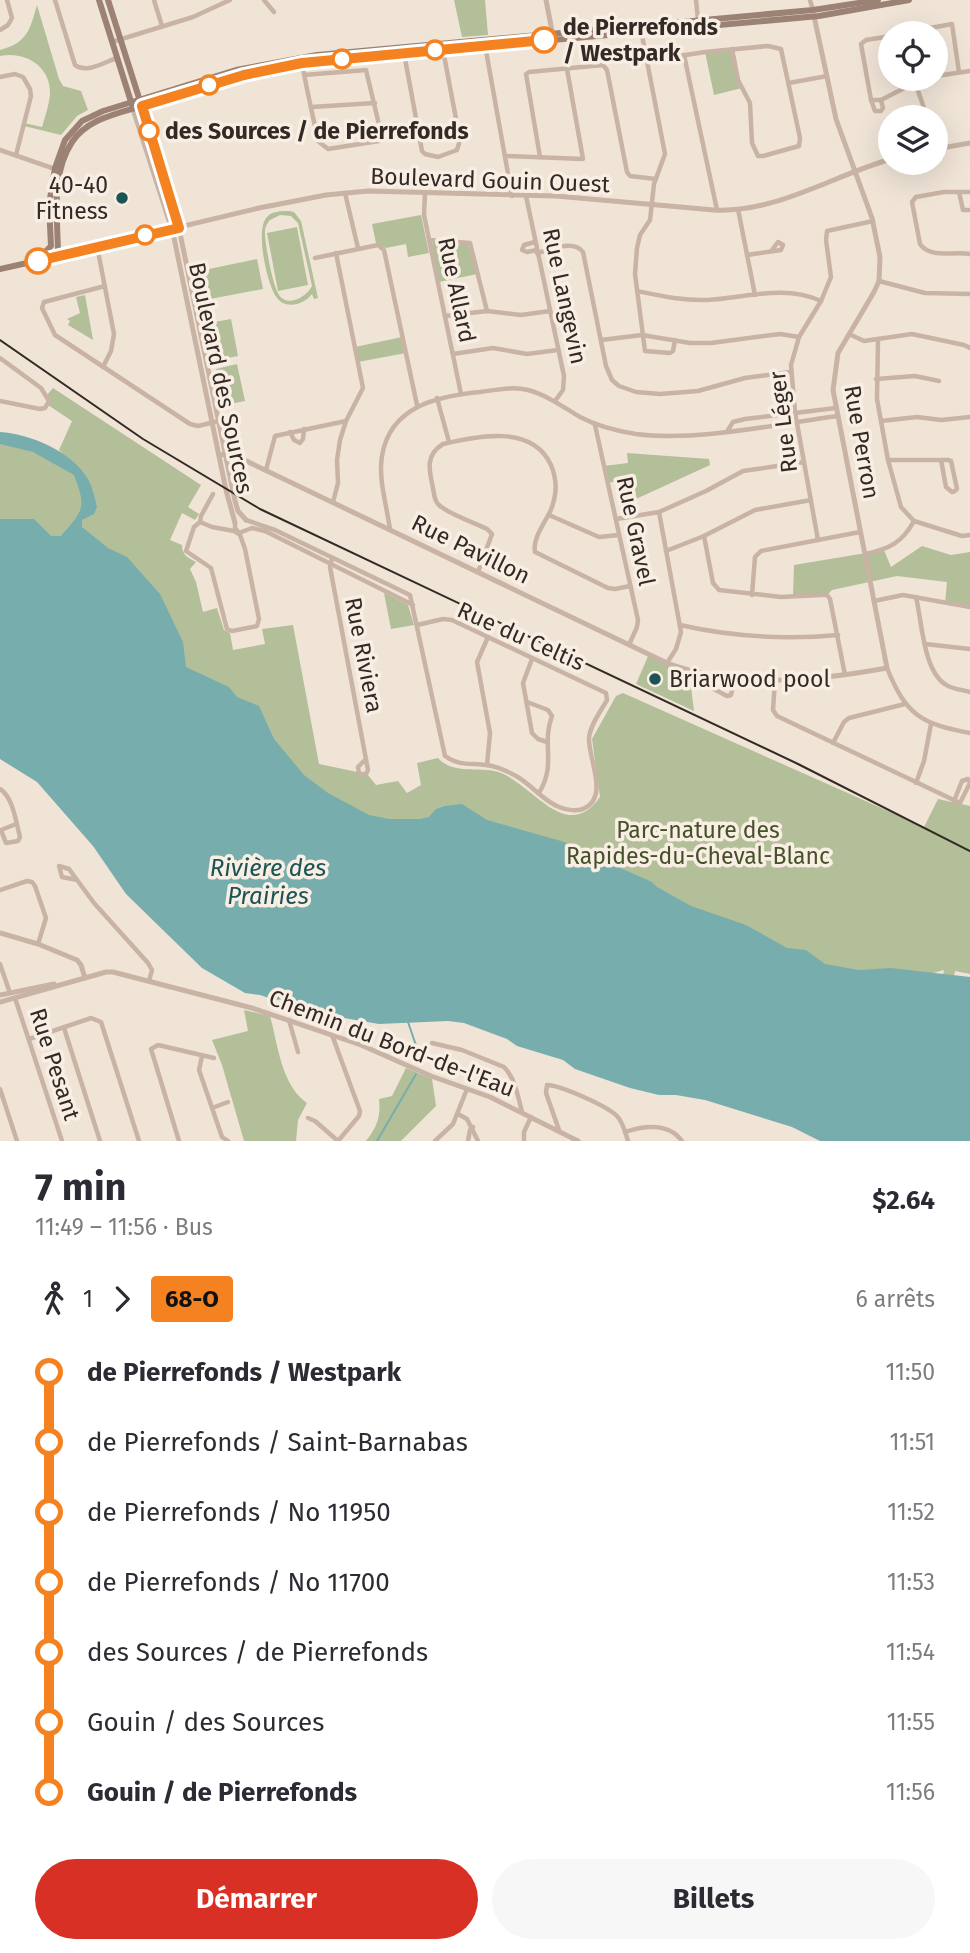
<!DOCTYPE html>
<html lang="fr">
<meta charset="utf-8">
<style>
:root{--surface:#fff;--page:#f7f7f7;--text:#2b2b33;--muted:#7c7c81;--accent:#d93025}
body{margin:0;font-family:"Fira Sans",sans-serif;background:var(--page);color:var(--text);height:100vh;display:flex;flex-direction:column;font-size:26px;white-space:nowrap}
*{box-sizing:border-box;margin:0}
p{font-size:23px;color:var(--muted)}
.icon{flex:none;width:38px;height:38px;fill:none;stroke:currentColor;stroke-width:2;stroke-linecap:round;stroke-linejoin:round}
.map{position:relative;height:1141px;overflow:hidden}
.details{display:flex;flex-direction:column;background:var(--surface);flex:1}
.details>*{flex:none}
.badge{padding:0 14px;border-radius:5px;font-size:24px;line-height:46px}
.controls{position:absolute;left:878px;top:21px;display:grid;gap:14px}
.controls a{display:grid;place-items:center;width:70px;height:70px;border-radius:50%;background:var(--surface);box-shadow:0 7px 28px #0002;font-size:35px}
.map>.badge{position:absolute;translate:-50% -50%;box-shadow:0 0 0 4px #fff}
.legs{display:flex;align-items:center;gap:10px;height:77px;padding:0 35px;font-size:23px}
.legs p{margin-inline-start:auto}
.overview{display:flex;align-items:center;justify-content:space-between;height:119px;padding:0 35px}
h1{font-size:38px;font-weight:700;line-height:52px}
.cta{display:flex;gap:14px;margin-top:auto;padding:14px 35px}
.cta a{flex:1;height:80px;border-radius:42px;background:var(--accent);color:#fff;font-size:28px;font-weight:700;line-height:80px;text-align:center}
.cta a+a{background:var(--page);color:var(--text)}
ul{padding:0 35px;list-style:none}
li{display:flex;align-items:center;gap:24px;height:70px;font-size:26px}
li i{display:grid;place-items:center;width:10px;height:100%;margin:0 9px;background:currentColor}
li i::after{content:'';width:18px;height:18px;margin:-9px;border:5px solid;border-radius:50%;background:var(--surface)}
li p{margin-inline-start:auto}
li:first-child i{background:linear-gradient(#0000 50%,currentColor 0)}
li:last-child i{background:linear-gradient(currentColor 50%,#0000 0)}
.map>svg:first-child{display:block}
</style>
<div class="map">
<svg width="970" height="1141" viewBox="0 0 970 1141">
<rect width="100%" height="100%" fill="#f0e4d7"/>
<g fill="#b3bf98" fill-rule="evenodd">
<polygon points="454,0 485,0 488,35 462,37"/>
<path d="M37 5 59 79 63 86 81 91 88 110 77 116 61 135 24 126V123L42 127C45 117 49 105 50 94 51 66 25 51 0 56V50C27 43 30 30 37 5Z"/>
<polygon points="732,49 742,88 714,95 705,52"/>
<path d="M289 211 294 212 301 221 318 298 314 299 312 294C303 306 283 310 275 295 267 282 254 227 268 216 273 211 282 211 289 211ZM280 215 291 216 298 223 312 286C305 299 284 309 277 291 272 281 264 240 265 230 266 225 267 224 270 220Z"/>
<polygon points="421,215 429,253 408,257 406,244 386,248 376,243 372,224"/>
<polygon points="297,227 308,285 278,291 267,233"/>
<polygon points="433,242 468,244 477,274 439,282 432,244"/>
<polygon points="257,259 263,289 210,299 204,270"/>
<polygon points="85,295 93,340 68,325 70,321 67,319 80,313 76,297"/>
<polygon points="231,319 238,356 217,360 209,323"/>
<polygon points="402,337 406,353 358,362 355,347"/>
<polygon points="237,364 245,401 224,405 216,369"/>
<path d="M53 388 201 485 188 507 199 514 195 520 182 513 170 540 182 545C182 555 188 558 196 562L190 569 196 582 203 612 217 608 224 630 230 633 233 650 265 644 262 629 293 625 319 764 367 774 376 785 398 781 407 793 421 785 417 763 438 758C454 776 481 765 501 773 534 786 567 844 600 797L592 739 616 696 623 693 924 827 938 799 970 806V974L955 971 954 976 943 975 944 970 933 973H901L842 1009 329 824 0 536V438L83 473 59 450 72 421 48 405 47 395Z"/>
<polygon points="627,453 709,459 710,465 636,499 633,478 608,483 604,466 628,463"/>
<polygon points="922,546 951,555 970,552 970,607 945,603 947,582 897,576 832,590 827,595 793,597 794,565 884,550 891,567"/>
<polygon points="384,593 408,605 414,625 391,629"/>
<polygon points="649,654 689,671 694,711 636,684"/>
<path d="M244 1010 270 1016C278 1044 281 1085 307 1103L298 1120 296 1141H244L222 1065 212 1040 248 1031Z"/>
<path d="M406 1068 432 1079 436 1106 401 1141H366C377 1127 381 1117 379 1099L392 1096Z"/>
</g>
<path fill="#77adad" d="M0 432C31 434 74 452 89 481 93 489 95 499 97 507L94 514 82 520V527L108 548 127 557 160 594 183 642 186 667 229 687 237 697 259 706 274 739 304 775 328 793 369 815 389 819H420L429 817 436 809 445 806 462 804 487 820 561 841 607 858 618 867 652 882 657 887 691 906 746 925 787 948 806 950 825 964 859 970 891 968 970 977V1141H820L792 1127 705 1100 676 1095H659L630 1088 575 1069 563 1060 517 1046 507 1039 464 1023 448 1021 379 1024 315 1013 299 1002 284 999 275 1000 260 995 245 993 202 968 166 933 126 894 93 846 37 782 0 759V519H34L51 536H61C83 510 87 509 74 475L33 452 0 444Z"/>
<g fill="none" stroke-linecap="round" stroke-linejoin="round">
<g stroke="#77adad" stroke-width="2">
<polyline points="408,1022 421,1060"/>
<polyline points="377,1141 416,1074"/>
</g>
<g stroke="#c8b3a4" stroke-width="4.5">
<path d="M55 0 75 65C86 74 105 62 117 58"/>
<polyline points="154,0 162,26"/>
<polyline points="264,0 274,12"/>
<polyline points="696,0 698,20"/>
<polyline points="810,0 813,10"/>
<polyline points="640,25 665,154 654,184 650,220 640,235 637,248 635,274 645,351 670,353 673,351 675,340"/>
<polyline points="0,30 8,25 12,18 7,0"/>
<polyline points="903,33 952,24 959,72"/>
<polyline points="891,36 866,40 861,44 871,100 881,100 922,79"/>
<polyline points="112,42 193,17 230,0"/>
<polyline points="485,45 512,196"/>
<polyline points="404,53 422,151 425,154 438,157 457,150 460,140 443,50"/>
<polyline points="684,55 717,210"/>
<polyline points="647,61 705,52 768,46 781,49 800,138 799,146 763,156 758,156 752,143 750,103 738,80 732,49"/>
<path d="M302 62C306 88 313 115 318 141L328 149 379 141 381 133 366 70 304 75"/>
<polyline points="936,76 970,71"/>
<polyline points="0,77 15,74 23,77 30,89 31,96 16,155"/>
<polyline points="915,82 927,117"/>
<polyline points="789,83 827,76"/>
<polyline points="871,100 875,111 881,111 883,108 881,100"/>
<polyline points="311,107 375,103"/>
<polyline points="0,150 55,169"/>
<polyline points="506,156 583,159 567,69"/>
<polyline points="540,157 526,74 529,72 603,65 607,70 627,172 630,176 656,179"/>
<polyline points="959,192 963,210 970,210"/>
<path d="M970 192H944L916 197 912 202 920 244C930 259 954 251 970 254"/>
<polyline points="345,193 358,248"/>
<polyline points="425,193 424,215 461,394"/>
<polyline points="526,196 564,376 563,390 555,401"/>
<polyline points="738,209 755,295"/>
<polyline points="429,240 470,243 487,311"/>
<polyline points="535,242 524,245 522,250 527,252 537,250"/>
<polyline points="97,246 114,334 111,351 103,367"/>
<path d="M537 253C551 250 573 239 583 252L606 366 612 380 619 386 636 392 660 394 698 391 745 378 791 372"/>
<polyline points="747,255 781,250 783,245 778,242 772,250"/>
<polyline points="315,258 378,245 384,250 417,405"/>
<polyline points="879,281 925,293 970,294"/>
<polyline points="105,286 44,302 42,308 55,335 190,424 198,426 219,421"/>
<path d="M637 291C661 296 683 301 707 300 745 298 785 284 821 301"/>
<polyline points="445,316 487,311 521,315 550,311"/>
<polyline points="849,334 864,341 912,334 964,345 970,348"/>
<polyline points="878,339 877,399 888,460 901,507 914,521 962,536 970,535"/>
<polyline points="601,340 642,335 690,343 711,343 780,334 799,337"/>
<polyline points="453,354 493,348 527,354 558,350"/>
<polyline points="0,358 41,388 49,401 45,408 40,409 0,401"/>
<polyline points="876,379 915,376 939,381"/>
<polyline points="437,398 449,442"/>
<polyline points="881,421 917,417 941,420 970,417"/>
<polyline points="595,425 638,620 637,627 629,645"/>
<polyline points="728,430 733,422 745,419 836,408"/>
<polyline points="290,432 294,440 300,443 303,439 304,429"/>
<polyline points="888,460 948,460 951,461 957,489 955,491 952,492 946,487 941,460"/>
<polyline points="266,470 275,436 346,421"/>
<polyline points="333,502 338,483 337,460 340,440 346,421 363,388 336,253"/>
<polyline points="659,512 681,632 676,649 667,663"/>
<polyline points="549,515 599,537 619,535"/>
<polyline points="616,519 659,512 706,491 743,471 804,462"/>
<path d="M246 520 275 530 410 595 445 756C458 766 471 763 486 765 496 766 507 771 516 776 531 784 543 801 559 807 566 810 578 812 585 808 609 796 588 758 589 738 590 725 601 711 607 700L606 693 452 620 443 619 417 625"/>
<polyline points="200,522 212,527 234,531 240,535 245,549 259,619 257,626 232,631 227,629 211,568 186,551 194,527 200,522 201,516 213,494"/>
<polyline points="235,523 235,528 239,533 252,528 265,531 413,605"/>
<path d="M390 530C387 506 378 479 382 456 390 406 438 396 480 392 496 390 512 386 528 390 547 395 563 407 580 417 597 426 617 431 636 434 696 442 777 424 838 416"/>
<polyline points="704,536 713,583 719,590 781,597 821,595 827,595 830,599 845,675"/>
<polyline points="818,540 795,412 791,365 799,337 821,301 831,277 826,240 827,231 873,221"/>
<polyline points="666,551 704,536 755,510 811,500"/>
<path d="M865 554C889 549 902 543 914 521"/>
<polyline points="332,558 330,567 368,770 366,774 359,774 358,767 366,759"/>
<path d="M478 572 492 534 487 529C476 523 445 513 438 504 434 500 434 493 433 488 429 470 425 455 443 444 478 436 532 424 551 465 557 480 557 492 552 507 547 521 532 537 535 552L608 588 615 589 630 586"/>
<polyline points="752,595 755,557 761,551 860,532"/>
<path d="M916 597C922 621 923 674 948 686 954 689 963 690 970 692"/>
<polyline points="874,601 903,595 970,607"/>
<path d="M680 625C733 637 783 640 838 635"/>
<polyline points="925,644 970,649"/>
<polyline points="532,659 523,683 532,733 538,739 547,742"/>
<path d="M887 668C906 715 921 724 970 733"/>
<polyline points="709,675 712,688 727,696 731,695 735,677"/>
<polyline points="775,681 773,710 777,716 960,803 970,783"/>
<path d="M527 702 548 710 552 716C541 745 557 763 539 793"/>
<polyline points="833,743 844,722 849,718 905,704"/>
<polyline points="487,765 490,733 477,662 488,637"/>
<polyline points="916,783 924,761 931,724"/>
<path d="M0 789C13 797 16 822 20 837L18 841 6 843 1 830 16 824"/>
<polyline points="954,801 962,781 968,779 970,782"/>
<polyline points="77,880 62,877 59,866 69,869 94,903 148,963 152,970 149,981"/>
<polyline points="0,890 27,881 32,882 35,886 46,918 38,944"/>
<polyline points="0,964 10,993"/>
<polyline points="15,998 62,1141"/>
<polyline points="289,1020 298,1052"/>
<polyline points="64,1028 100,1141"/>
<polyline points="29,1039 91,1018 101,1022 139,1141"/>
<path d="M432 1043 462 1050 504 1067C515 1078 518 1097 522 1112"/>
<polyline points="202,1056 199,1070 222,1137 228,1141"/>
<polyline points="0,1089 17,1141"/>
<polyline points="212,1108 228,1102"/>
<polyline points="458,1114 467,1119 478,1141"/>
<polyline points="308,1118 315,1121 338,1141 359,1116 360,1111 332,1035"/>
<path d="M559 1130 546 1093 547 1085C560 1085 607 1106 617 1116 623 1122 625 1132 628 1141"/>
<path d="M625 1132C645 1125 669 1123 682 1141"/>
<polyline points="179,1141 151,1049 158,1045 214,1058"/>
<polyline points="435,1141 453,1124 467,1089"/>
<polyline points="468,1141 470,1130 473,1127"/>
<polyline points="524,1141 524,1132 531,1117"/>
</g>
<g stroke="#c8b3a4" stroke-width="5">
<polyline points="546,0 553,36"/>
<polyline points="142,106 180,233 235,501 238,511 246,520"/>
<polyline points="133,109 173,233 226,490 235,523"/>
<polyline points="936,149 970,143"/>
<path d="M58 256 259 208 326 195 368 191 556 196 714 210C776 213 832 176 891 159"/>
<path d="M219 455 228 454 238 457 667 663C737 689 815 681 887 668L833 390 838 353 874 292 879 281 880 257 872 218 836 119 814 16"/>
<polyline points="0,933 38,944 77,960 81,965 85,978"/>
<polyline points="0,995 54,984"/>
<polyline points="0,1002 106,972 113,972 252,1008 361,1045 431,1076 490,1097 578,1141"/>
</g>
<g stroke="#9b8275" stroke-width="6">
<polyline points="99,0 132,105"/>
<polyline points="108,0 140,101"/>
<polyline points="34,258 40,257 51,246 49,205 55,168 65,140 82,121 103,111 236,70 317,55 813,10 878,0"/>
<path d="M0 269 58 256C58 218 50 176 72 142 78 133 87 126 97 121 116 112 138 108 158 101 210 84 262 68 318 61L819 16 909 0"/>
</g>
<polyline stroke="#332925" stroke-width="2" points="0,340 143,439 260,509 798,764 970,851"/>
</g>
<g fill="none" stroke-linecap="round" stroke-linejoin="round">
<defs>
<polyline id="line-1" points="38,261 179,228 142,106 244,75 302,63 544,40"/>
</defs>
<use href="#line-1" stroke="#fff" stroke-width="16"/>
<use href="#line-1" stroke="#f58220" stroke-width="10"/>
</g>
<g fill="#fff" stroke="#f58220" stroke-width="3.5">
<circle cx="544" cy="40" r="12"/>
<circle cx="435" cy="50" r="9"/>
<circle cx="342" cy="59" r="9"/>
<circle cx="209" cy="85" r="9"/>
<circle cx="149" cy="131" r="9"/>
<circle cx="145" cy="235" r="9"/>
<circle cx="38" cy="261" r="12"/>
</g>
<g fill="#1c5354" stroke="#f8eee3" stroke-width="2.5">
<circle cx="122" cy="198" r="7"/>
<circle cx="655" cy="679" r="7"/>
</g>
<g text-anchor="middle" stroke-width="7" stroke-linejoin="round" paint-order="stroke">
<g font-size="23" font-weight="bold" fill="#332925" stroke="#f8eee3" text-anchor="start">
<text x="563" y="35">de Pierrefonds<tspan x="563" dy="26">/ Westpark</tspan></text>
<text x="165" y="139">des Sources / de Pierrefonds</text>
</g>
<g font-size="23" fill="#332925" stroke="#f8eee3">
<text transform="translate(490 180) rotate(2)" y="8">Boulevard Gouin Ouest</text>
<text transform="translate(457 290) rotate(78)" y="8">Rue Allard</text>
<text transform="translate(565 296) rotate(78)" y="8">Rue Langevin</text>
<text transform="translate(221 378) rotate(78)" y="8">Boulevard des Sources</text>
<text transform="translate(783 422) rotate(-97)" y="8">Rue Léger</text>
<text transform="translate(862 442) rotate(80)" y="8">Rue Perron</text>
<text transform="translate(636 531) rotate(78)" y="8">Rue Gravel</text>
<text transform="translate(471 549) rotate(26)" y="8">Rue Pavillon</text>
<text transform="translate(521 636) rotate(24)" y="8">Rue du Celtis</text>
<text transform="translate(364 655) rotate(79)" y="8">Rue Riviera</text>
<text transform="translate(392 1043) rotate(21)" y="8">Chemin du Bord-de-l'Eau</text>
<text transform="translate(55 1064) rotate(72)" y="8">Rue Pesant</text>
</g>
<g font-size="23" fill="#332925" stroke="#f8eee3" text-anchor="end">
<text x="108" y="193">40-40<tspan x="108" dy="26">Fitness</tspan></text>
<text x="669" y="687" text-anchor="start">Briarwood pool</text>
</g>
<g font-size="23" fill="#445129" stroke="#f8eee3">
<text x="698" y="838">Parc-nature des<tspan x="698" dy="26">Rapides-du-Cheval-Blanc</tspan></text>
</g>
<g font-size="24" font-style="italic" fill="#1c5354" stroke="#f8eee3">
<text x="268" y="876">Rivière des<tspan x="268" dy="28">Prairies</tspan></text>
</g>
</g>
</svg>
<div class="controls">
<a><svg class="icon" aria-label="locate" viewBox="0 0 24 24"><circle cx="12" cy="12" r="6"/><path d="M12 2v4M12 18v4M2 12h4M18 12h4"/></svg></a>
<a><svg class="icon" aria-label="layers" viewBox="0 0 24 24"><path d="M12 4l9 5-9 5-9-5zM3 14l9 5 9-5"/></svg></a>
</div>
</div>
<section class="details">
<div class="overview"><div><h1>7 min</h1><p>11:49 – 11:56 · Bus</p></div><b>$2.64</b></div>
<div class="legs"><svg class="icon" aria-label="walk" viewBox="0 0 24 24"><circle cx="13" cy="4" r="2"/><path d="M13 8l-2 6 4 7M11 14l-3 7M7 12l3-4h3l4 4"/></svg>1<svg class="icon" aria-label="forward" viewBox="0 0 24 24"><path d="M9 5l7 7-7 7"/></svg><b class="badge" style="background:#f58220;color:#111">68-O</b><p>6 arrêts</p></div>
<ul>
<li><i style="color:#f58220"></i><b>de Pierrefonds / Westpark</b><p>11:50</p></li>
<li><i style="color:#f58220"></i><span>de Pierrefonds / Saint-Barnabas</span><p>11:51</p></li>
<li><i style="color:#f58220"></i><span>de Pierrefonds / No 11950</span><p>11:52</p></li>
<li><i style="color:#f58220"></i><span>de Pierrefonds / No 11700</span><p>11:53</p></li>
<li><i style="color:#f58220"></i><span>des Sources / de Pierrefonds</span><p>11:54</p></li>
<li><i style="color:#f58220"></i><span>Gouin / des Sources</span><p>11:55</p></li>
<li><i style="color:#f58220"></i><b>Gouin / de Pierrefonds</b><p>11:56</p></li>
</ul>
<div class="cta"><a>Démarrer</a><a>Billets</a></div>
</section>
